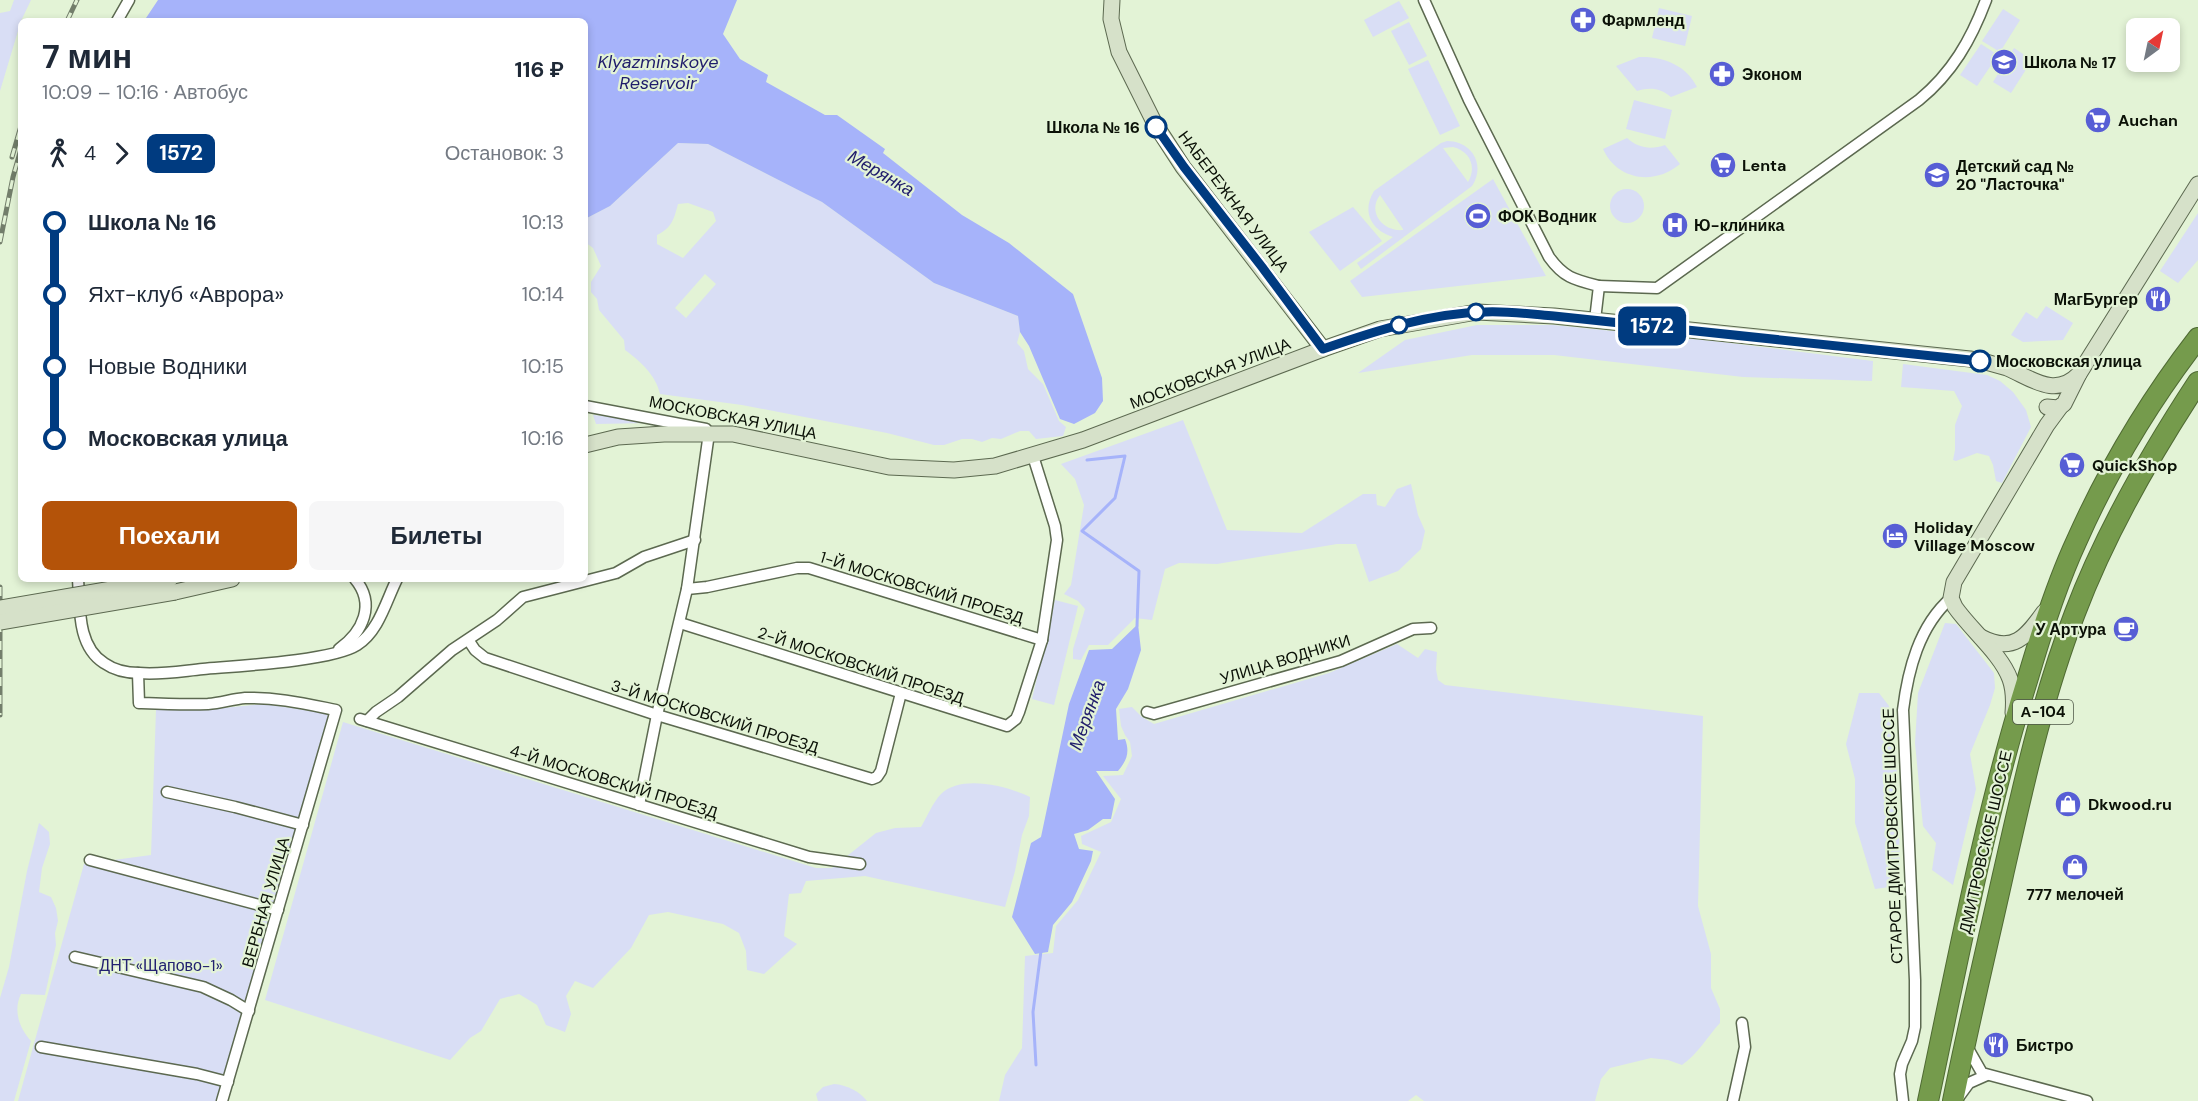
<!DOCTYPE html>
<html lang="ru">
<meta charset="utf-8">
<style>
:root{--surface:#fff;--page:#f6f6f7;--text:#1f2937;--muted:#747a83;--accent:#b45309}
body{margin:0;font-family:"DM Sans",sans-serif;background:var(--page);color:var(--text);height:100vh;display:flex;flex-direction:column;font-size:22px;white-space:nowrap}
*{box-sizing:border-box;margin:0}
p{font-size:20px;color:var(--muted)}
.icon{flex:none;width:33px;height:33px;fill:none;stroke:currentColor;stroke-width:2;stroke-linecap:round;stroke-linejoin:round}
.map{position:relative;flex:1;overflow:hidden}
.details{position:absolute;left:18px;top:18px;width:570px;height:564px;display:flex;flex-direction:column;background:var(--surface);border-radius:9px;box-shadow:0 3px 9px #0003}
.details>*{flex:none}
.badge{padding:0 12px;border-radius:9px;font-size:21px;line-height:39px}
.needle{width:39px;rotate:33deg}
.controls{position:absolute;left:2126px;top:18px;display:grid;gap:12px}
.controls a{display:grid;place-items:center;width:54px;height:54px;border-radius:9px;background:var(--surface);box-shadow:0 3px 9px #0003;font-size:30px}
.map>.badge{position:absolute;translate:-50% -50%;box-shadow:0 0 0 3px #fff}
.legs{display:flex;align-items:center;gap:9px;height:66px;padding:0 24px;font-size:20px}
.legs p{margin-inline-start:auto}
.overview{display:flex;align-items:center;justify-content:space-between;height:102px;padding:0 24px}
h1{font-size:33px;font-weight:700;line-height:45px}
.primary-button{display:flex;gap:12px;margin-top:auto;padding:12px 24px}
.primary-button a{flex:1;height:69px;border-radius:9px;background:var(--accent);color:#fff;font-size:24px;font-weight:700;line-height:69px;text-align:center}
.primary-button a+a{background:var(--page);color:var(--text)}
ul{padding:0 24px;list-style:none}
li{display:flex;align-items:center;gap:21px;height:72px;font-size:22px}
li i{display:grid;place-items:center;width:9px;height:100%;margin:0 8px;background:currentColor}
li i::after{content:'';width:15px;height:15px;margin:-8px;border:4px solid;border-radius:50%;background:var(--surface)}
li p{margin-inline-start:auto}
li:first-child i{background:linear-gradient(#0000 50%,currentColor 0)}
li:last-child i{background:linear-gradient(currentColor 50%,#0000 0)}
.map>svg:first-child{display:block}
</style>
<div class="map">
<svg width="2198" height="1101" viewBox="0 0 2198 1101">
<rect width="100%" height="100%" fill="#e3f3d6"/>
<g fill="#d9def5" fill-rule="evenodd">
<polygon points="14,0 31,0 21,21 0,91 0,13 10,11"/>
<polygon points="1399,1 1409,18 1373,37 1364,20"/>
<polygon points="1659,8 1692,16 1685,46 1652,38"/>
<polygon points="2003,9 2020,20 2000,52 1982,41"/>
<polygon points="1409,22 1427,56 1409,65 1391,31"/>
<polygon points="1981,44 1998,55 1977,86 1960,75"/>
<polygon points="2014,48 2032,60 2011,93 1993,82"/>
<path d="M1639 57C1663 56 1686 65 1697 87L1671 97C1660 88 1650 87 1637 91L1616 66Z"/>
<polygon points="1428,60 1460,126 1440,135 1408,69"/>
<polygon points="1634,100 1672,110 1665,139 1626,129"/>
<path d="M1627 138C1638 148 1651 150 1665 145L1680 164C1654 186 1617 180 1603 149Z"/>
<path d="M1447 141C1472 141 1486 165 1472 186L1361 269 1357 263 1393 237C1372 231 1361 212 1374 191L1441 143ZM1453 147C1470 151 1477 167 1468 182L1443 148ZM1380 195 1403 229V230C1383 232 1367 212 1380 195Z"/>
<path d="M678 143 708 144 822 202 934 283 1018 316 1020 332 1017 343 1024 351 1028 369 1043 384 1059 421 1066 427 1063 436 1036 439 1029 431H1020L1001 439 992 438 982 442 972 439H962L944 445H934L887 433 742 405 660 394C656 375 640 361 625 350L624 340 599 310 597 299 591 292V282L601 266 593 248 585 242V219L610 206ZM688 203 713 212 716 221 683 258 657 244V235C672 228 674 219 678 204ZM705 274 716 284 686 318 675 308Z"/>
<polygon points="1493,179 1546,276 1362,297 1350,281"/>
<circle cx="1627" cy="206" r="17"/>
<polygon points="1353,207 1382,241 1340,271 1309,232"/>
<polygon points="2198,213 2198,260 2178,283 2160,271"/>
<polygon points="2046,306 2073,323 2063,340 2023,342 2011,335 2026,312 2037,319"/>
<polygon points="1477,325 1553,325 1722,342 1873,361 1872,381 1743,377 1554,355 1472,355 1358,373 1405,340"/>
<polygon points="1903,364 1987,375 2000,381 2013,392 2026,410 2031,427 2002,483 1996,481 1993,465 1989,456 1977,453 1956,461 1953,460 1955,450 1955,425 1962,406 1954,391 1901,387"/>
<polygon points="593,415 649,421 649,423 596,424"/>
<polygon points="1183,420 1227,530 1302,533 1363,494 1376,494 1377,505 1385,507 1397,489 1411,484 1418,515 1425,531 1421,549 1398,571 1369,582 1356,544 1337,544 1217,564 1179,563 1165,569 1152,620 1135,618 1108,645 1089,645 1081,660 1073,659 1073,649 1085,609 1078,601 1064,594 1071,585 1084,505 1075,479 1061,464"/>
<polygon points="1055,600 1078,606 1054,705 1032,699"/>
<polygon points="1945,623 1956,624 1994,673 1995,688 1990,705 1970,754 1976,789 1953,885 1932,870 1936,843 1923,826 1915,743 1918,693"/>
<path d="M1397 644 1418 658 1425 649 1437 652 1436 669 1438 680 1445 685 1703 716 1698 906 1711 954V988L1720 1009V1023C1707 1037 1698 1054 1682 1065L1668 1060 1651 1058 1610 1068 1601 1079 1595 1101H1424L1416 1095 1408 1101H999L1005 1075 1022 1048 1025 956 1053 953 1056 926 1078 900 1101 852 1082 844 1081 836 1111 822 1121 799 1103 776 1123 775 1132 756 1130 742 1125 735 1121 726 1119 709 1132 707 1142 717 1154 724 1329 673Z"/>
<polygon points="1859,693 1879,693 1889,706 1896,748 1900,862 1897,886 1875,889 1855,823 1855,779 1846,744"/>
<polygon points="265,704 337,715 227,1101 18,1101 84,864 151,855 156,710 203,710"/>
<path d="M343 722 816 868H832L876 833 895 828 921 827C927 817 933 802 941 794 961 774 1008 786 1030 797L1029 816 1022 835 1015 871 1005 907 865 876 806 881 801 893 789 894 784 936 797 944 764 974 747 970 746 951 739 933 723 924 668 912 649 915 631 948 593 988 575 981 566 996 571 1014 565 1032 546 1025 537 1005 519 994 500 999 481 1031 470 1038 450 1060 265 1000Z"/>
<path d="M39 823 49 832 50 844 42 868 39 892 51 897 56 908 58 921 55 933 56 945 45 995 21 994C13 1010 19 1028 31 1041L14 1101H0V998L9 967 27 871Z"/>
<path d="M834 1084C847 1085 859 1091 867 1101H818L816 1094 823 1087Z"/>
</g>
<g fill="#a6b3fa">
<polygon points="158,0 737,0 723,34 740,59 768,75 766,82 825,115 837,115 885,149 883,153 962,215 1009,243 1073,294 1102,378 1103,401 1095,413 1074,424 1060,419 1029,346 1020,332 1018,316 934,283 822,202 806,194 708,144 678,143 610,206 585,219 585,21 144,21"/>
<path d="M1138 624 1141 650 1128 689 1116 709 1118 740 1125 739C1130 752 1127 760 1118 771H1096L1115 799 1111 819H1103L1088 830 1074 834 1079 849 1093 851 1091 861 1072 902 1053 925 1048 952 1035 954 1012 917 1031 843 1041 837 1069 704 1089 650 1112 649Z"/>
</g>
<g fill="none" stroke-linecap="round" stroke-linejoin="round">
<g stroke="#a6b3fa" stroke-width="3">
<polyline points="1087,460 1125,456 1115,498 1082,531 1139,571 1137,626"/>
<polyline points="1036,1065 1033,1012 1041,951"/>
</g>
<defs>
<g id="street">
<path d="M1424 0 1469 100 1549 257C1564 278 1575 280 1599 286L1595 320"/>
<polyline points="117,21 129,0"/>
<path d="M1599 286 1657 288 1919 100C1952 73 1971 40 1986 0"/>
<polyline points="585,406 706,429"/>
<path d="M78 579C80 607 77 646 104 663 114 670 127 673 139 673 160 675 182 671 203 669 237 666 332 661 357 645 379 631 386 601 397 579"/>
<polyline points="687,589 707,587 797,568 809,568 1042,640"/>
<polyline points="680,623 1007,726 1016,719 1019,712 1042,640 1057,540 1055,526 1033,456"/>
<polyline points="469,641 475,650 485,658 657,715 872,779 877,777 881,771 901,693"/>
<path d="M339 649C363 632 376 604 355 579"/>
<path d="M138 673 139 703C163 704 185 705 208 704 221 703 233 699 245 698 276 697 306 704 336 710L222 1101"/>
<polyline points="1147,712 1154,714 1341,661 1413,629 1431,628"/>
<polyline points="360,719 809,857 860,864"/>
<polyline points="367,721 376,712 398,697 452,650 497,620 523,597 616,573 644,557 695,540"/>
<polyline points="167,792 235,807 303,825"/>
<polyline points="639,805 657,715 687,589 709,433"/>
<polyline points="90,860 278,910"/>
<polyline points="75,957 203,987 231,1000 249,1011"/>
<polyline points="1966,1045 1982,1073 2087,1101"/>
<polyline points="41,1047 197,1074 228,1082"/>
<polyline points="1958,1098 1969,1083 1987,1075"/>
<polyline points="1733,1101 1745,1047 1742,1023"/>
<path d="M1903 1101 1900 1074 1902 1064 1912 1041 1915 1027V980L1903 710C1908 670 1919 626 1951 598"/>
</g>
<g id="secondary">
<polyline points="1112,0 1111,19 1119,52 1155,124 1183,167 1323,349"/>
<polyline points="2047,407 2058,408 2064,404 2079,374 2198,184"/>
<path d="M585 445 618 437 664 434H733L889 467 954 470 995 466 1083 440 1323 349 1380 329 1477 312 1554 316 1970 359C1983 361 1995 364 2007 368 2031 378 2055 399 2079 374"/>
<polyline points="175,592 232,579"/>
<path d="M1981 637C2013 654 2026 637 2044 612"/>
<path d="M2013 713C2014 701 2014 690 2010 679 2001 654 1971 630 1955 607L1951 598 1954 582 2047 425 2061 406"/>
</g>
<g id="highway">
<path d="M1928 1101C1958 960 1984 818 2027 681 2041 633 2056 585 2077 540 2109 468 2150 400 2198 338"/>
<path d="M1953 1101C1968 1026 1986 951 2003 875 2023 787 2042 698 2075 613 2106 531 2150 455 2198 382"/>
</g>
</defs>
<use href="#street" stroke="#5c6950" stroke-width="13"/>
<use href="#secondary" stroke="#5c6950" stroke-width="17"/>
<use href="#highway" stroke="#506b34" stroke-width="22"/>
<use href="#street" stroke="#fff" stroke-width="10"/>
<use href="#secondary" stroke="#d6e1c9" stroke-width="15"/>
<use href="#highway" stroke="#759b4c" stroke-width="20"/>
<defs>
<g id="rail">
<polyline points="67,21 77,0"/>
<polyline points="12,157 21,126"/>
<polyline points="0,242 13,177 21,149"/>
<polyline points="0,587 0,715"/>
</g>
</defs>
<use href="#rail" stroke="#737e6b" stroke-width="5"/>
<use href="#rail" stroke="#e3f3d6" stroke-width="3" stroke-dasharray="9" stroke-linecap="butt"/>
<defs>
<g id="secondary-bridge">
<polyline points="0,608 170,579"/>
<polyline points="0,622 175,592"/>
</g>
</defs>
<use href="#secondary-bridge" stroke="#5c6950" stroke-width="17" stroke-linecap="butt"/>
<use href="#secondary-bridge" stroke="#d6e1c9" stroke-width="15"/>
</g>
<g fill="none" stroke-linecap="round" stroke-linejoin="round">
<defs>
<path id="line-1" d="M1156 127 1184 167 1262 267 1323 349C1375 331 1430 313 1485 312 1508 311 1531 314 1554 316L1980 361"/>
</defs>
<use href="#line-1" stroke="#fff" stroke-width="14"/>
<use href="#line-1" stroke="#003b80" stroke-width="9"/>
</g>
<defs>
<symbol id="pharmacy-disc" viewBox="-11 -11 22 22"><circle r="9.5" fill="#575ed5" stroke="#e3f3d6"/><path d="M-2-6h4v4h4v4h-4v4h-4v-4h-4v-4h4Z" fill="#fff"/></symbol>
<symbol id="school-disc" viewBox="-11 -11 22 22"><circle r="9.5" fill="#575ed5" stroke="#e3f3d6"/><path d="M0-5L7-2L0 1L-7-2ZM-4 1L0 2.5L4 1V4Q0 6-4 4Z" fill="#fff"/></symbol>
<symbol id="supermarket-disc" viewBox="-11 -11 22 22"><circle r="9.5" fill="#575ed5" stroke="#e3f3d6"/><path d="M-6-5.5h2.5l.6 2H6L4.5 2H-2.5L-4.4-4H-6ZM-1.5 3.2a1.3 1.3 0 1 0 .1 0ZM3 3.2a1.3 1.3 0 1 0 .1 0Z" fill="#fff"/></symbol>
<symbol id="stadium-disc" viewBox="-11 -11 22 22"><circle r="9.5" fill="#575ed5" stroke="#e3f3d6"/><path d="M0-5a6.5 5 0 1 0 0 10a6.5 5 0 1 0 0-10ZM-3.5-1.8h7v3.6h-7Z" fill="#fff"/></symbol>
<symbol id="hospital-disc" viewBox="-11 -11 22 22"><circle r="9.5" fill="#575ed5" stroke="#e3f3d6"/><path d="M-5-5h3v3.5h4V-5h3V5h-3V1.5h-4V5h-3Z" fill="#fff"/></symbol>
<symbol id="restaurant-disc" viewBox="-11 -11 22 22"><circle r="9.5" fill="#575ed5" stroke="#e3f3d6"/><path d="M-5-6h1v4h1v-4h1v4h1v-4h1v5L-1.5 .5V6h-2V.5L-5-1ZM5-6V6H3V1.5H1.5Q1.5-4 5-6Z" fill="#fff"/></symbol>
<symbol id="hotel-disc" viewBox="-11 -11 22 22"><circle r="9.5" fill="#575ed5" stroke="#e3f3d6"/><path d="M-6-4.5h1.5V1H6V5H4.5V3h-9V5H-6ZM-4 0a1.8 1.8 0 1 1 3.6 0ZM.5 0V-2.5h3Q6-2.5 6 0Z" fill="#fff"/></symbol>
<symbol id="cafe-disc" viewBox="-11 -11 22 22"><circle r="9.5" fill="#575ed5" stroke="#e3f3d6"/><path d="M-5.5-4.5H6V0H3Q3 3.5 0 3.5H-2.5Q-5.5 3.5-5.5 0ZM3-3.2v2h1.7v-2ZM-6 4.5H4V6H-6Z" fill="#fff"/></symbol>
<symbol id="shop-disc" viewBox="-11 -11 22 22"><circle r="9.5" fill="#575ed5" stroke="#e3f3d6"/><path d="M-5-2.5h2.3a2.7 3.5 0 0 1 5.4 0H5L5.5 6h-11ZM-1.5-2.5h3a1.5 2.3 0 0 0-3 0Z" fill="#fff"/></symbol>
</defs>
<g fill-rule="evenodd">
<use href="#pharmacy-disc" x="1568" y="5" width="30" height="30"/>
<use href="#school-disc" x="1989" y="47" width="30" height="30"/>
<use href="#pharmacy-disc" x="1707" y="59" width="30" height="30"/>
<use href="#supermarket-disc" x="2083" y="105" width="30" height="30"/>
<use href="#supermarket-disc" x="1708" y="150" width="30" height="30"/>
<use href="#school-disc" x="1922" y="160" width="30" height="30"/>
<use href="#stadium-disc" x="1463" y="201" width="30" height="30"/>
<use href="#hospital-disc" x="1660" y="210" width="30" height="30"/>
<use href="#restaurant-disc" x="2143" y="284" width="30" height="30"/>
<use href="#supermarket-disc" x="2057" y="450" width="30" height="30"/>
<use href="#hotel-disc" x="1880" y="521" width="30" height="30"/>
<use href="#cafe-disc" x="2111" y="614" width="30" height="30"/>
<use href="#shop-disc" x="2053" y="789" width="30" height="30"/>
<use href="#shop-disc" x="2060" y="852" width="30" height="30"/>
<use href="#restaurant-disc" x="1981" y="1030" width="30" height="30"/>
</g>
<g fill="#fff" stroke="#003b80" stroke-width="3">
<circle cx="1156" cy="127" r="10"/>
<circle cx="1476" cy="312" r="8"/>
<circle cx="1399" cy="325" r="8"/>
<circle cx="1980" cy="361" r="10"/>
</g>
<g text-anchor="middle" stroke-width="4.5" stroke-linejoin="round" paint-order="stroke">
<rect fill="#e3f3d6" stroke="#4c5545" stroke-width="1.5" x="2013" y="700" width="60" height="24" rx="4.5"/>
<g font-size="15" font-weight="bold" fill="#0b1107">
<text x="2043" y="717">А-104</text>
</g>
<g font-size="16" font-weight="bold" fill="#0b1107" stroke="#e3f3d6" text-anchor="start">
<text x="1602" y="26">Фармленд</text>
<text x="2024" y="68">Школа № 17</text>
<text x="1742" y="80">Эконом</text>
<text x="2118" y="126">Auchan</text>
<text x="1742" y="171">Lenta</text>
<text x="1956" y="172">Детский сад №<tspan x="1956" dy="18">20 "Ласточка"</tspan></text>
<text x="1498" y="222">ФОК Водник</text>
<text x="1694" y="231">Ю-клиника</text>
<text x="2138" y="305" text-anchor="end">МагБургер</text>
<text x="2092" y="471">QuickShop</text>
<text x="1914" y="533">Holiday<tspan x="1914" dy="18">Village Moscow</tspan></text>
<text x="2106" y="635" text-anchor="end">У Артура</text>
<text x="2088" y="810">Dkwood.ru</text>
<text x="2075" y="900" text-anchor="middle">777 мелочей</text>
<text x="2016" y="1051">Бистро</text>
</g>
<g font-size="16" font-weight="bold" fill="#0b1107" stroke="#e3f3d6" text-anchor="end">
<text x="1140" y="133">Школа № 16</text>
<text x="1996" y="367" text-anchor="start">Московская улица</text>
</g>
<g font-size="16" fill="#0b1107" stroke="#e3f3d6">
<text transform="translate(1234 201) rotate(53)" y="6">НАБЕРЕЖНАЯ УЛИЦА</text>
<text transform="translate(1210 373) rotate(-21)" y="6">МОСКОВСКАЯ УЛИЦА</text>
<text transform="translate(733 417) rotate(11)" y="6">МОСКОВСКАЯ УЛИЦА</text>
<text transform="translate(922 587) rotate(17)" y="6">1-Й МОСКОВСКИЙ ПРОЕЗД</text>
<text transform="translate(1285 659) rotate(-17)" y="6">УЛИЦА ВОДНИКИ</text>
<text transform="translate(861 665) rotate(18)" y="6">2-Й МОСКОВСКИЙ ПРОЕЗД</text>
<text transform="translate(715 716) rotate(17)" y="6">3-Й МОСКОВСКИЙ ПРОЕЗД</text>
<text transform="translate(614 781) rotate(17)" y="6">4-Й МОСКОВСКИЙ ПРОЕЗД</text>
<text transform="translate(1892 836) rotate(-92)" y="6">СТАРОЕ ДМИТРОВСКОЕ ШОССЕ</text>
<text transform="translate(1985 842) rotate(-77)" y="6">ДМИТРОВСКОЕ ШОССЕ</text>
<text transform="translate(265 902) rotate(-74)" y="6">ВЕРБНАЯ УЛИЦА</text>
</g>
<g font-size="16" fill="#232271" stroke="#e3f3d6">
<text x="161" y="971">ДНТ «Щапово-1»</text>
</g>
<g font-size="18" font-style="italic" fill="#1f1c6b" stroke="#e3f3d6">
<text x="658" y="68">Klyazminskoye<tspan x="658" dy="21">Reservoir</tspan></text>
<text transform="translate(881 173) rotate(30)" y="6">Мерянка</text>
<text transform="translate(1087 715) rotate(-70)" y="6">Мерянка</text>
</g>
</g>
</svg>
<div class="controls">
<a><svg class="needle" viewBox="-14 -14 28 28"><path d="M0-13l5 13h-10z" fill="#e53935"/><path d="M0 13l5-13h-10z" fill="#747a83"/></svg></a>
</div>
<b class="badge" style="left:1652px;top:326px;background:#003b80;color:#fff">1572</b>
<section class="details">
<div class="overview"><div><h1>7 мин</h1><p>10:09 – 10:16 · Автобус</p></div><b>116 ₽</b></div>
<div class="legs"><svg class="icon" aria-label="walk" viewBox="0 0 24 24"><circle cx="13" cy="4" r="2"/><path d="M13 8l-2 6 4 7M11 14l-3 7M7 12l3-4h3l4 4"/></svg>4<svg class="icon" aria-label="forward" viewBox="0 0 24 24"><path d="M9 5l7 7-7 7"/></svg><b class="badge" style="background:#003b80;color:#fff">1572</b><p>Остановок: 3</p></div>
<ul>
<li><i style="color:#003b80"></i><b>Школа № 16</b><p>10:13</p></li>
<li><i style="color:#003b80"></i><span>Яхт-клуб «Аврора»</span><p>10:14</p></li>
<li><i style="color:#003b80"></i><span>Новые Водники</span><p>10:15</p></li>
<li><i style="color:#003b80"></i><b>Московская улица</b><p>10:16</p></li>
</ul>
<div class="primary-button"><a>Поехали</a><a>Билеты</a></div>
</section>
</div>
